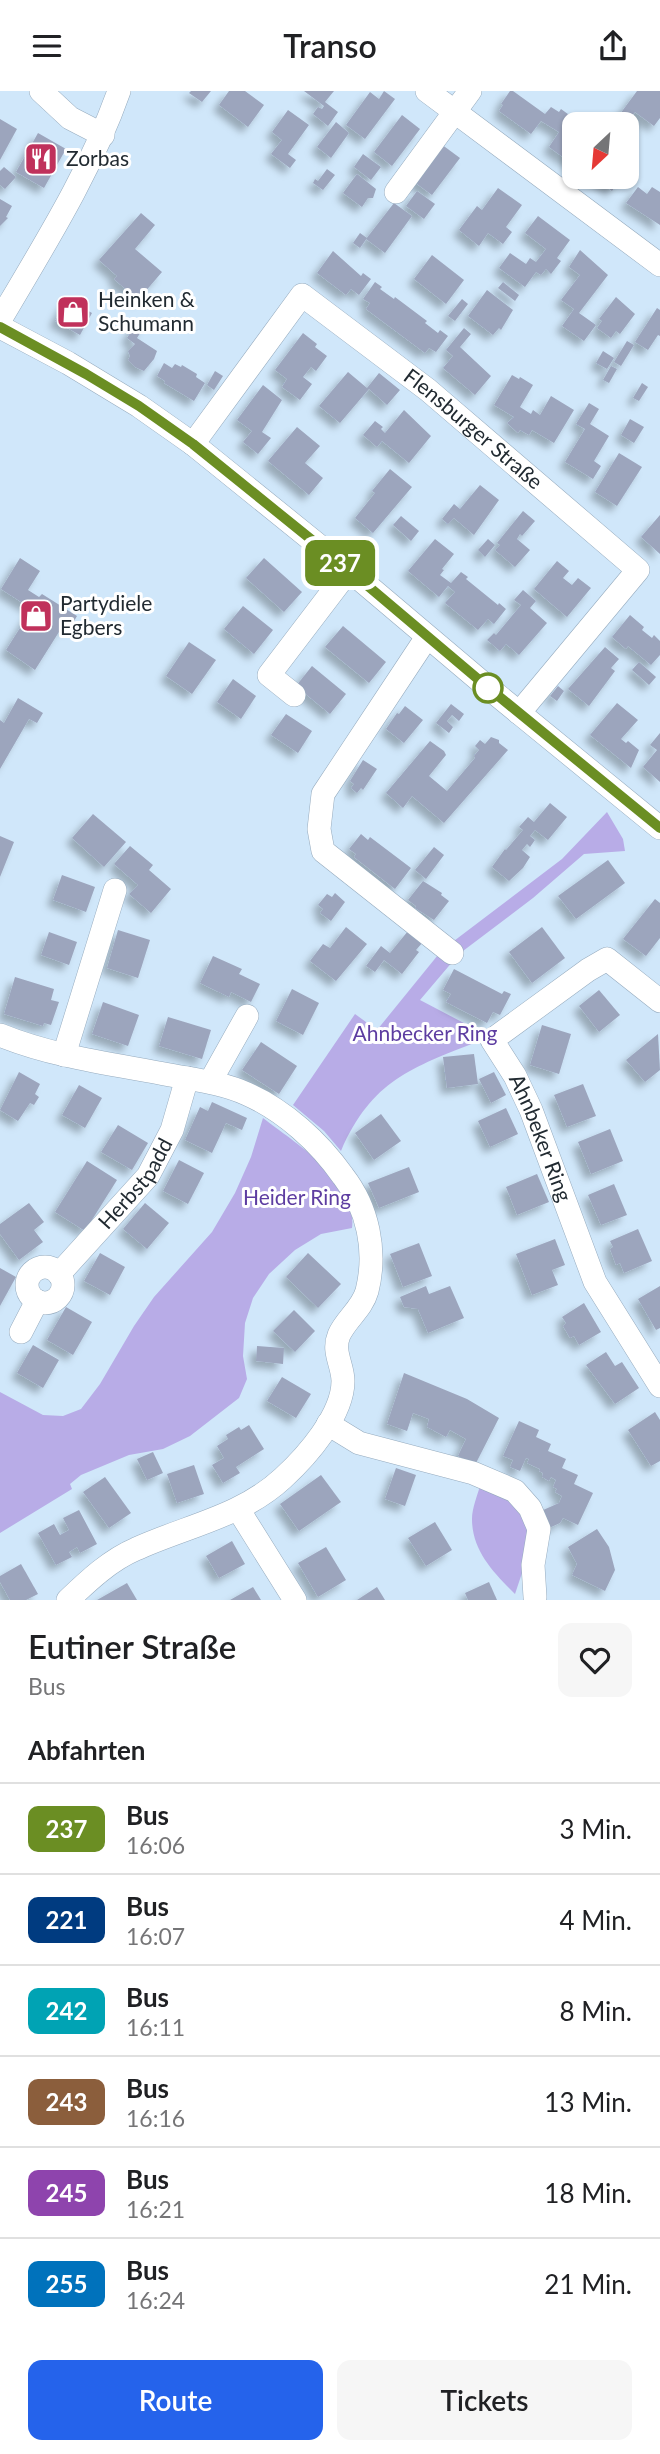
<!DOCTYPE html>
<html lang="de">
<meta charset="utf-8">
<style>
:root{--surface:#fff;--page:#f6f6f6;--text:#202124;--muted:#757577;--line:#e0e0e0;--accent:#2563eb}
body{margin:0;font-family:Lato,sans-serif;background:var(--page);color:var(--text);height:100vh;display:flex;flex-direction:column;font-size:26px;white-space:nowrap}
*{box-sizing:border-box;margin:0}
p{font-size:23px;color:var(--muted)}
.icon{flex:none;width:38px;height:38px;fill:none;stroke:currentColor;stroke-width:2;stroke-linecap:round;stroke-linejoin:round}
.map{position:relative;height:1509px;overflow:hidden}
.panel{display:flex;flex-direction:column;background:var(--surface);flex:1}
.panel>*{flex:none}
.badge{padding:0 14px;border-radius:10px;font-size:24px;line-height:46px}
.needle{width:46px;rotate:206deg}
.tools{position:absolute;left:562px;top:21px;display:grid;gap:14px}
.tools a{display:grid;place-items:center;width:77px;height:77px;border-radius:14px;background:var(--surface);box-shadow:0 2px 5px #0004;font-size:35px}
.map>.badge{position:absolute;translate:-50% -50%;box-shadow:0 0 0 4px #fff}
h2{padding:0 28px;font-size:26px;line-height:63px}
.round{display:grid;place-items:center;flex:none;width:74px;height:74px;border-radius:14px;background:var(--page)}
.summary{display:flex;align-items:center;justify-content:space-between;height:119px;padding:0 28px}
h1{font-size:33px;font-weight:600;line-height:52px}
.button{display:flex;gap:14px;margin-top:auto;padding:14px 28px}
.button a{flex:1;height:80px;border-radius:14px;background:var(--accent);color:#fff;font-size:28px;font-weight:600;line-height:80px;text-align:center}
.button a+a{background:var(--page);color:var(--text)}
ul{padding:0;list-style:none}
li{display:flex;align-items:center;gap:21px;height:91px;padding:0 28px;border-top:2px solid var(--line)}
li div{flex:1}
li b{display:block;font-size:26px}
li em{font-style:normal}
li .badge{min-width:77px;font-weight:700;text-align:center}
header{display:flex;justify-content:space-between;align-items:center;height:91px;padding:0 28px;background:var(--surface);font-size:32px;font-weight:600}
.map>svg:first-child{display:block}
</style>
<header><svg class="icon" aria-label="menu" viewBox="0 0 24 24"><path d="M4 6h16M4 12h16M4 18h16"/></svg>Transo<svg class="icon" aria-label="share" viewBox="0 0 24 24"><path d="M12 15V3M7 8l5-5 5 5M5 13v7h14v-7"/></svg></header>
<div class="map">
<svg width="660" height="1509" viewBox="0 0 660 1509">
<defs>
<filter id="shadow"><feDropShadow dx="-6" dy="6" stdDeviation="3.5" flood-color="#0004"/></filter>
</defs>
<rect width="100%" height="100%" fill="#d0e7fa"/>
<g fill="#b8ace7">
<path d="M607 721 623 748 625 760 584 763 533 807 459 863 420 909 481 941 479 950C411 977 372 989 341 1060L324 1040 293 1014 355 923 377 939 442 859 562 768Z"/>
<path d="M263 1027C296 1053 358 1089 352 1137L321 1143 295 1159 269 1183 253 1207 245 1232 243 1265 247 1288 239 1307 190 1345 163 1358 129 1364 81 1384 70 1393 72 1398 0 1442V1301L43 1324 63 1325 81 1318 100 1293 134 1235 154 1206 212 1141 235 1102 251 1066Z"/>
<path d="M480 1395 520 1413 533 1449 515 1503C494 1482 472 1460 472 1428 472 1418 477 1405 480 1395Z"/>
</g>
<g fill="#9ca5bd" filter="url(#shadow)">
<polygon points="191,0 211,0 202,11 189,2"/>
<polygon points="229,0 245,0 264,14 248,36 219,14"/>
<polygon points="304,0 334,0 325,11 338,21 328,35 313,23 318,16 322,18 324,15"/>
<polygon points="384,0 395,8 365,48 346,34 370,1 379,8"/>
<polygon points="510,0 513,0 545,23 551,16 559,21 561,18 572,26 569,30 574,33 574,68 571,72 549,56 559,41 541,30 531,43 499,20 503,14 501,13"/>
<polygon points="637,0 660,0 660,27 654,35 635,21 629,29 620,23"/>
<polygon points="288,19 309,34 288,63 296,69 290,77 271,63 282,49 272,41"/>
<polygon points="402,24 420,38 392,75 374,61"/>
<polygon points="0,28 17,38 0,69"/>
<polygon points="336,31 349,42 331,67 317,56"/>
<polygon points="38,42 66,58 44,97 16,81"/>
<polygon points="441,53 460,67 432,104 413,90"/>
<polygon points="626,61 636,68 626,80"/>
<polygon points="363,63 381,76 371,89 354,76"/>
<polygon points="4,76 16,86 5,98 0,94 0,80"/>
<polygon points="327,78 335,84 323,99 313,92 315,88 318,90"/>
<polygon points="357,83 376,98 373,107 368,107 362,116 343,102"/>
<polygon points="593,86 622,86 612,100"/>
<polygon points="638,96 647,103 652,96 660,101 660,134 626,112"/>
<polygon points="498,97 522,114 506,136 512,141 503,153 488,142 479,155 459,139 477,115 482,119"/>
<polygon points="417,100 435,113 424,128 406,115"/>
<polygon points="0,108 12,115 6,126 8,127 0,135"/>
<polygon points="394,112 412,125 385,162 366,148"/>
<polygon points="141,122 155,134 135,158 162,181 138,209 114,188 117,185 99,169"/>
<polygon points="538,125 570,149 557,167 561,170 551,183 546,178 541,184 536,181 525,196 499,177 510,162 526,173 530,167 536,171 546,158 525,142"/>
<polygon points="360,142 367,147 360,157 353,152"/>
<polygon points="580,159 608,184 579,222 596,234 584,250 562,235 574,218 561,209 580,184 569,176"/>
<polygon points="333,160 361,185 363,182 371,188 359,204 351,198 346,204 317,182"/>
<polygon points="432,164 464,189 446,213 414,188"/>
<polygon points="375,191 382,196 380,198 394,208 395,206 427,230 425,232 438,242 440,239 448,245 436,261 429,257 425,262 366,218 370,212 363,208"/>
<polygon points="503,191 519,204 515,210 498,197"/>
<polygon points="487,199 513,219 501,239 499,237 493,244 468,225"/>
<polygon points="616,206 635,223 620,243 616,240 611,247 597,237 602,230 599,228"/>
<polygon points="67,208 92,222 80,244 55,230"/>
<polygon points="462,208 468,213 455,230 448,225"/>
<polygon points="657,217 660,219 660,245 658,244 648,259 635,251"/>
<polygon points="137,231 144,236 137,247 157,260 154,268 144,280 135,276 128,269 130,265 128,260 135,253 127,247"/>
<polygon points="464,237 471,243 460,256 491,285 475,304 443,277 453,265 446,259"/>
<polygon points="303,242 317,253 315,256 327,265 316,280 311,276 303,286 312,293 300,309 282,296 287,288 275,279"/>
<polygon points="627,250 634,254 621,275 614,271"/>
<polygon points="603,260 614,267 607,278 596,272"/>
<polygon points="164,272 172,277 175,273 181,276 182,274 197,283 196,286 205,292 194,310 164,292 165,290 157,285"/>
<polygon points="611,275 617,278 609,292 603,289"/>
<polygon points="215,280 223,285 214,299 207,294"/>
<polygon points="348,281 367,297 379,282 400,299 387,314 369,298 340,332 319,315"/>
<polygon points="512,284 519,288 520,286 533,294 520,316 531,323 533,319 540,324 551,305 574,319 554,352 532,339 529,344 520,339 518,342 507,332 514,326 494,314"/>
<polygon points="642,292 648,296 639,310 633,307"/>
<polygon points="263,294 282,309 262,341 271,347 258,363 243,351 252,340 237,329"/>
<polygon points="589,312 599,318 590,333 609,345 594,370 601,375 593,388 565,371 585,338 576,333"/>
<polygon points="404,319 431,345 409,372 382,350 377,356 363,344 375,330 383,336 381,338 385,342"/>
<polygon points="630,328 644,336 634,352 621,344"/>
<polygon points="297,336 320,355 305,372 323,387 309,404 268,370"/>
<polygon points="619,362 642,376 617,415 595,401"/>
<polygon points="390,378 412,396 373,442 355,427 375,402 372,400"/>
<polygon points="480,394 499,409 474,444 454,427 448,433 442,428 454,413 460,418"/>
<polygon points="523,420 535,430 522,445 520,443 517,448 530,459 515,476 495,459 500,454 497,452"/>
<polygon points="660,424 660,463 641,446"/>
<polygon points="401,425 419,440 411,450 393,434"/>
<polygon points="435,448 454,463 442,478 444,479 440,484 451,492 461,481 468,486 466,488 498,514 499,512 506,518 494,533 488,528 478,539 445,512 455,501 448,495 439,506 408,480"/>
<polygon points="488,448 495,454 485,466 478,459"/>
<polygon points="20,467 40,480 28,499 39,506 42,503 77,525 70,537 64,533 35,579 6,559 32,518 1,498"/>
<polygon points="264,467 302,501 284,521 246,487"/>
<polygon points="557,470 569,480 563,487 572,494 578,487 591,497 567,526 534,498"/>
<polygon points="523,499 536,510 530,517 547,532 519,564 506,553 500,560 487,549 494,542 496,544 521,514 514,509"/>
<polygon points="243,515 273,539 254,563 224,538"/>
<polygon points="630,524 644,536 642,539 652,547 654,544 660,550 660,564 651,574 628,555 626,558 612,546"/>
<polygon points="343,535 386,571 369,592 325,556"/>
<polygon points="189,551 216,569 192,603 166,585"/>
<polygon points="605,556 619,568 611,577 615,580 589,615 568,598"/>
<polygon points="639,571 656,586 649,594 632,579"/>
<polygon points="312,575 346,603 330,623 296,595"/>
<polygon points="233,588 256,605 241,628 217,611"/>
<polygon points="558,595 564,600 557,610 550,605"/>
<polygon points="18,607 43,622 37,632 29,628 0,678 0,629 4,632"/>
<polygon points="617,612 638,629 621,648 626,652 628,650 639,659 631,677 590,644"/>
<polygon points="451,613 464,623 459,630 452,624 447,630 453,636 449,642 436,632"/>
<polygon points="405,615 423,629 404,652 386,638 397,622 399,623"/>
<polygon points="286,623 312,640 298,662 271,644"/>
<polygon points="660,642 660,691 643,676 657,659 650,654"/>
<polygon points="491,646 499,649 499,652 508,659 444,732 412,705 403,717 386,702 430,650 444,660 446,664 429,685 447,700 475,667 474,665 479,659 475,655 480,649 485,653"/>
<polygon points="363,669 377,678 363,699 361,697 357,702 351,697 354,693 350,690"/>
<polygon points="550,712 567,726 548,749 535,739 530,745 535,749 530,756 527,753 522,759 530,766 523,777 509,790 492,776 505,758 506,759 523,739 519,736 528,726 534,731"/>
<polygon points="93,723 126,751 104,776 72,747"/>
<polygon points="361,743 368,749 370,746 411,777 395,798 354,766 356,763 349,758"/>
<polygon points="0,745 14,751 0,786"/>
<polygon points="130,755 153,774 149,779 171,798 151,822 129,803 138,794 114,773"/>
<polygon points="434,756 444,764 426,788 415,779"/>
<polygon points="608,769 625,792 576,828 558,805"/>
<polygon points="62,784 95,796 86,821 53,809"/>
<polygon points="423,790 442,802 441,804 449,810 434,829 415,817 416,815 408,809"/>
<polygon points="335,802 345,811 331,830 320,822 323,818 318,814 327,803 332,806"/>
<polygon points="655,808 660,812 660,847 646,865 623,848"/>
<polygon points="346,836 367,853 336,890 310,870 323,853 330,857"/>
<polygon points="542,836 565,867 532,892 509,861"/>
<polygon points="118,839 150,849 138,887 107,877"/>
<polygon points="408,840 423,851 416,859 419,861 402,883 384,869 375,881 366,875 381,855 390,862"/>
<polygon points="49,841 77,851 69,874 41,864"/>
<polygon points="213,865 242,878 239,883 260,893 251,911 231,901 229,906 200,892"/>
<polygon points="454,878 502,903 504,900 511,903 500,924 493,921 487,932 446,911 451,903 443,899"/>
<polygon points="15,886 54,898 51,909 59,911 51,934 44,932 43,935 4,923"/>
<polygon points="292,898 319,912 303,944 276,930"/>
<polygon points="599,899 620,924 599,941 579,915"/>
<polygon points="103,911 139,924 128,955 92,943"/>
<polygon points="168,926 211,939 202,968 159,955"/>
<polygon points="542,934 571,943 559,983 530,974"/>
<polygon points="658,943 660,979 645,991 626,969"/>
<polygon points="261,951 297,975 279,1003 242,979"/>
<polygon points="474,963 478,993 447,997 443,966"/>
<polygon points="19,981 40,993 35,1003 39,1006 34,1014 30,1012 18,1030 0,1019"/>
<polygon points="494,981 506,1004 491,1012 479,988"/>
<polygon points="583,993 596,1025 567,1036 554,1004"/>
<polygon points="79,994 102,1007 85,1037 62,1024"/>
<polygon points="212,1011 247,1027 242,1039 226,1032 212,1062 185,1049 200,1016 208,1020"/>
<polygon points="506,1017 518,1043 490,1056 478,1030"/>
<polygon points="381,1023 401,1050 374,1069 355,1042"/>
<polygon points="118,1034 148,1052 132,1079 101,1061"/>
<polygon points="610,1038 623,1070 591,1083 578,1051"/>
<polygon points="179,1069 204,1082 188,1113 163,1100"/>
<polygon points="87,1070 117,1089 85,1140 55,1121"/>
<polygon points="409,1076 419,1101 379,1117 368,1092"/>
<polygon points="537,1083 549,1111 517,1124 506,1096"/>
<polygon points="614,1093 627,1124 601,1134 588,1104"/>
<polygon points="29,1112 44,1131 34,1139 43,1151 19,1169 0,1143 0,1133"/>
<polygon points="145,1112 169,1132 147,1158 123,1138"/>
<polygon points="638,1138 652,1170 624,1182 620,1172 616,1174 610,1158 613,1156 610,1150"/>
<polygon points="555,1148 565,1174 552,1179 558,1194 532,1204 516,1163"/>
<polygon points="419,1152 432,1185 403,1196 390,1163"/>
<polygon points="100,1162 125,1176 110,1204 84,1190"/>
<polygon points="308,1162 341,1193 318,1217 286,1186"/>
<polygon points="0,1177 16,1186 0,1215"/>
<polygon points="426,1195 429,1203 450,1195 464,1227 428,1242 418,1218 404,1216 400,1206"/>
<polygon points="660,1195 660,1237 656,1239 638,1208"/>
<polygon points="584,1212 601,1241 579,1254 574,1245 570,1247 563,1235 566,1232 562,1226"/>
<polygon points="66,1216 92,1231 73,1264 47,1249"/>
<polygon points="294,1219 315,1240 295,1261 273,1240"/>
<polygon points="33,1254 59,1269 43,1297 17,1282"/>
<polygon points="257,1255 284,1257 283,1273 256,1270"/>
<polygon points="606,1261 615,1275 622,1271 639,1297 615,1313 586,1274"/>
<polygon points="404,1282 467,1308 499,1327 475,1374 458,1365 466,1348 450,1339 446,1346 427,1336 429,1328 413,1322 407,1340 387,1333"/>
<polygon points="282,1286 311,1303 296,1327 267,1310"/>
<polygon points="655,1321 660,1329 660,1370 651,1375 628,1339"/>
<polygon points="519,1330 539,1339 536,1346 551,1353 548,1360 566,1368 562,1377 578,1384 574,1393 593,1402 578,1434 563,1427 560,1432 549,1437 541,1420 559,1412 562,1405 555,1401 557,1398 553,1396 556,1389 551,1386 549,1390 542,1386 543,1382 539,1380 540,1378 527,1372 529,1368 526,1367 520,1380 510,1376 513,1369 503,1365"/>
<polygon points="249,1334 264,1358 236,1376 240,1382 223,1392 212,1374 224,1367 217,1355 228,1348 226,1344 239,1336 241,1339"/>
<polygon points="153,1361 163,1382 147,1389 137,1368"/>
<polygon points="194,1374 204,1403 177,1412 167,1383"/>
<polygon points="396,1377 416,1384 405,1415 385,1408"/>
<polygon points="321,1384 341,1411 299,1440 280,1413"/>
<polygon points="105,1386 131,1422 109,1437 83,1401"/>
<polygon points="79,1419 97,1453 80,1462 77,1456 69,1461 72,1466 56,1474 38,1442 54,1433 60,1444 69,1439 63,1427"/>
<polygon points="435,1431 452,1459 426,1475 408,1447"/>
<polygon points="597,1438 609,1456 615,1479 605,1500 572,1484 577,1473 568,1456"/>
<polygon points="232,1450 245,1473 219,1487 206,1465"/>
<polygon points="326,1456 346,1489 318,1506 298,1472"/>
<polygon points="21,1473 38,1503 26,1509 10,1509 0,1491 0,1485"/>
<polygon points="489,1491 497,1509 468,1509 465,1502"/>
<polygon points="127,1492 137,1509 97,1509"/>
<polygon points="253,1496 261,1509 230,1509"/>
<polygon points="377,1496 385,1509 357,1509"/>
</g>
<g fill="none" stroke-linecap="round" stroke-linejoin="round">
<defs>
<g id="minor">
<polyline points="41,0 70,27 103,44"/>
<polyline points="427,0 660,174"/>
<polyline points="396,101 470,0"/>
<path d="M0 229C44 154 90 82 119 0"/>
<polyline points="0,236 68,272 139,315 193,353 349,479 485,594 660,737"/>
<path id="s1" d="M193 353 302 204 428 299 638 479 519 622"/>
<polyline points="427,546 323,703 319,738 323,760 452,862"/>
<polyline points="294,604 269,584 349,479"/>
<path id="s2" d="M660 910 607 868 588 879 492 949 515 985 531 1019 595 1191 660 1295"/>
<path d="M0 944C54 966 113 973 170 984 196 989 223 992 247 1003 285 1020 319 1051 343 1085 368 1117 377 1160 367 1200 362 1218 346 1228 339 1244 332 1261 343 1274 343 1290 343 1324 307 1365 283 1387 241 1426 186 1435 136 1458 110 1469 88 1490 68 1509"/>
<polyline points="64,964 115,799"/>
<polyline points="210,991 247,925"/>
<circle cx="45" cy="1194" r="18"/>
<path id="s3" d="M59 1183 148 1085 172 1039 187 987"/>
<polyline points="21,1241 37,1210"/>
<polyline points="328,1333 359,1352 473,1382 515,1400 530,1417 539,1438 533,1474 535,1506"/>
<polyline points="238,1418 295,1509"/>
</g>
</defs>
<use href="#minor" stroke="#96abbe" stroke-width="24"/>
<use href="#minor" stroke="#fff" stroke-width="23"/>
</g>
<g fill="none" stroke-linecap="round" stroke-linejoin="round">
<defs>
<polyline id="line" points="0,236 86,283 139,315 193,353 349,479 485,594 660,737"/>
</defs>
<use href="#line" stroke="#fff" stroke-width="16"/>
<use href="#line" stroke="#6b8e23" stroke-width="10"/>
</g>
<defs>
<symbol id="restaurant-square" viewBox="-11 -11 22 22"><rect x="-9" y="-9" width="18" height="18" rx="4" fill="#c0315b" stroke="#fff"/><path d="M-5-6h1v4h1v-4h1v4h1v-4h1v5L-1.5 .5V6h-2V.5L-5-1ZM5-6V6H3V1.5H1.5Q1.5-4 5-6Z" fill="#fff"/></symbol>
<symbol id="shop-square" viewBox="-11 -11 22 22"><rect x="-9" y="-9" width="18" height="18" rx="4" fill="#c0315b" stroke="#fff"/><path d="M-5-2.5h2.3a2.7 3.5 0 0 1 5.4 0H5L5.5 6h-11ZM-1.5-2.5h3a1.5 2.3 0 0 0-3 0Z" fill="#fff"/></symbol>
</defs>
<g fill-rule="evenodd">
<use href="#restaurant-square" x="22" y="49" width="38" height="38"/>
<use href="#shop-square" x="54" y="202" width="38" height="38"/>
<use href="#shop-square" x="17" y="506" width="38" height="38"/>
</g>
<circle fill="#fff" stroke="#6b8e23" stroke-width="3.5" cx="488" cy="597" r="14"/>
<g text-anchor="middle" stroke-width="6" stroke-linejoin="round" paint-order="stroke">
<g font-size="21" fill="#212a31" stroke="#fff" text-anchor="start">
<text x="66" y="75">Zorbas</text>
<text x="98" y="216">Heinken &amp;<tspan x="98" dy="24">Schumann</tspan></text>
<text x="60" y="520">Partydiele<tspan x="60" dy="24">Egbers</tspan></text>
</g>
<g font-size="21" fill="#212a31" stroke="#fff">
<text dy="7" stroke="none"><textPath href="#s1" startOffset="402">Flensburger Straße</textPath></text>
<text dy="7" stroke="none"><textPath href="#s2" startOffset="318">Ahnbeker Ring</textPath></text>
<text dy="7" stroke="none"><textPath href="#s3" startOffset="119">Herbstpadd</textPath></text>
</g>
<g font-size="21" fill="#5d3da1" stroke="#fff">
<text x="425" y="950">Ahnbecker Ring</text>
<text x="297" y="1114">Heider Ring</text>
</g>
</g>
</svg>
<div class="tools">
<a><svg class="needle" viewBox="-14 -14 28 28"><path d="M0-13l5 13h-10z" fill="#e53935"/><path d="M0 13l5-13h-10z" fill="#757577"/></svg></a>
</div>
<b class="badge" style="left:340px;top:472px;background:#6b8e23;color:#fff">237</b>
</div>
<section class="panel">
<div class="summary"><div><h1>Eutiner Straße</h1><p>Bus</p></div><a class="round"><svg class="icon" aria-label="heart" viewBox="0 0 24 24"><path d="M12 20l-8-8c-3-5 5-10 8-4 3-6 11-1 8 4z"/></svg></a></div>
<h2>Abfahrten</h2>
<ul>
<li><span class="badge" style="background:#6b8e23;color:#fff">237</span><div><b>Bus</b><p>16:06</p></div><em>3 Min.</em></li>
<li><span class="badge" style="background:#003b80;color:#fff">221</span><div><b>Bus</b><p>16:07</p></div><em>4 Min.</em></li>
<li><span class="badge" style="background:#00a3b4;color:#fff">242</span><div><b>Bus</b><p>16:11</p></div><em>8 Min.</em></li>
<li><span class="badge" style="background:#8b5e3c;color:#fff">243</span><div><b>Bus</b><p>16:16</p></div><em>13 Min.</em></li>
<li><span class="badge" style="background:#8e44ad;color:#fff">245</span><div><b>Bus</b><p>16:21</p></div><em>18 Min.</em></li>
<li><span class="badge" style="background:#0072bc;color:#fff">255</span><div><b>Bus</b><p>16:24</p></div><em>21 Min.</em></li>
</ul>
<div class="button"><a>Route</a><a>Tickets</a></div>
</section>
